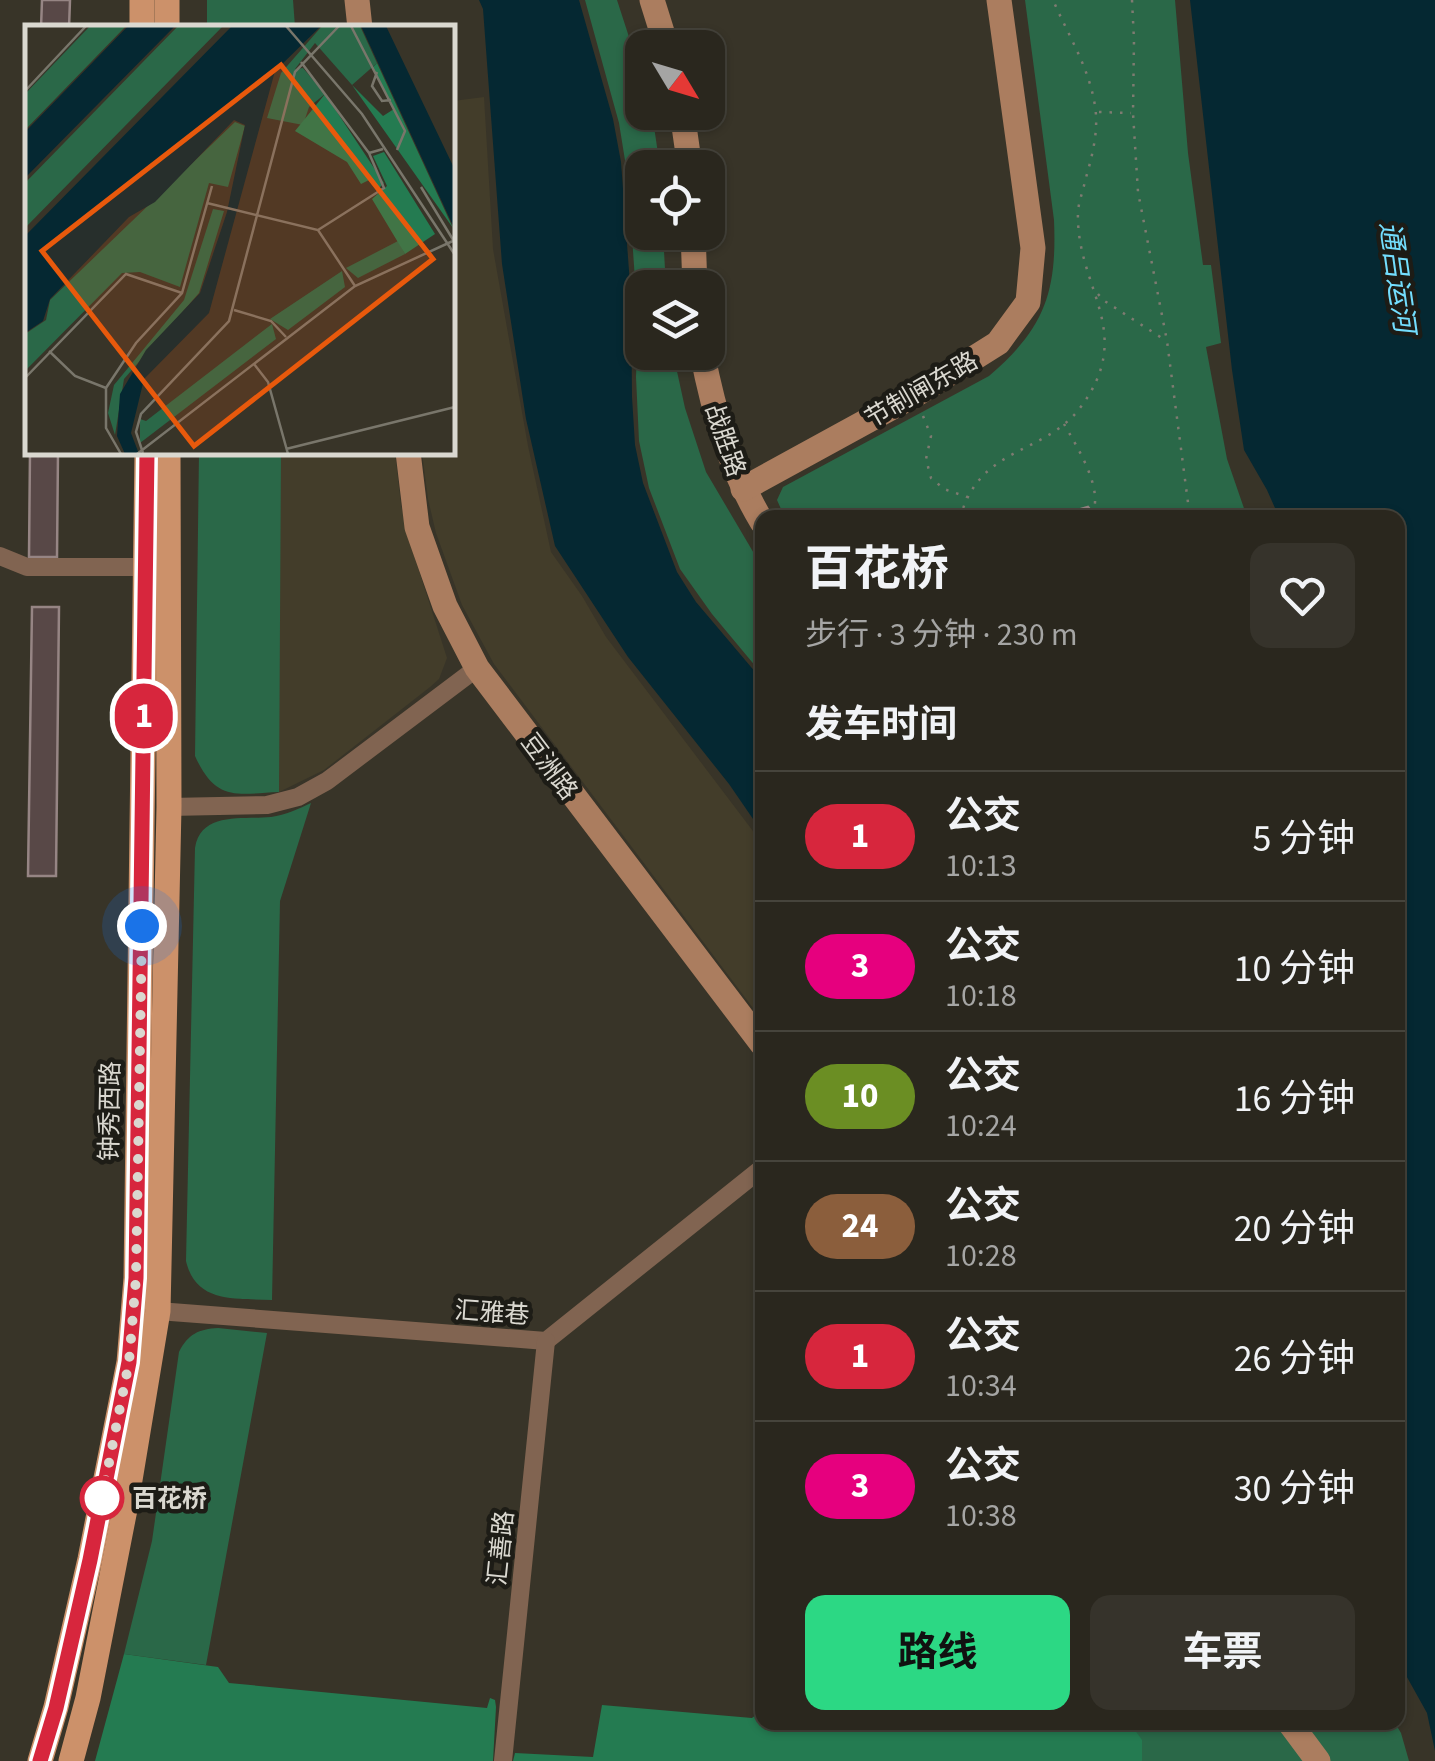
<!DOCTYPE html>
<html lang="zh">
<meta charset="utf-8">
<style>
:root{--surface:#2a271e;--page:#36332b;--text:#f1f3f6;--muted:#a5a5a4;--line:#46443c;--accent:#2cd884}
body{margin:0;font-family:"Source Sans 3","Noto Sans SC",sans-serif;background:var(--page);color:var(--text);height:100vh;display:flex;flex-direction:column;font-size:38px;white-space:nowrap}
*{box-sizing:border-box;margin:0}
p{font-size:32px;color:var(--muted)}
.icon{flex:none;width:55px;height:55px;fill:none;stroke:currentColor;stroke-width:2;stroke-linecap:round;stroke-linejoin:round}
.map{position:relative;flex:1;overflow:hidden}
.drawer{position:absolute;left:755px;top:510px;width:650px;height:1220px;display:flex;flex-direction:column;background:var(--surface);border-radius:20px;box-shadow:0 2px 8px #0004,0 0 0 2px var(--line)}
.drawer>*{flex:none}
.badge{padding:0 20px;border-radius:32px;font-size:35px;line-height:65px}
.needle{width:65px;rotate:128deg}
.tools{position:absolute;left:625px;top:30px;display:grid;gap:20px}
.tools a{display:grid;place-items:center;width:100px;height:100px;border-radius:20px;background:var(--surface);box-shadow:0 2px 8px #0004,0 0 0 2px var(--line);font-size:50px}
.you{position:absolute;width:50px;height:50px;margin:-25px;border:8px solid #fff;border-radius:50%;background:#1a73e8;box-shadow:0 0 0 15px #1a73e833}
.map>.badge{position:absolute;translate:-50% -50%;box-shadow:0 0 0 5px #fff}
h2{padding:0 50px;font-size:38px;line-height:90px}
.round{display:grid;place-items:center;flex:none;width:105px;height:105px;border-radius:20px;background:var(--page)}
.headline{display:flex;align-items:center;justify-content:space-between;height:170px;padding:0 50px}
h1{font-size:48px;font-weight:700;line-height:75px}
.button{display:flex;gap:20px;margin-top:auto;padding:20px 50px}
.button a{flex:1;height:115px;border-radius:20px;background:var(--accent);color:#111;font-size:40px;font-weight:700;line-height:115px;text-align:center}
.button a+a{background:var(--page);color:var(--text)}
ul{padding:0;list-style:none}
li{display:flex;align-items:center;gap:30px;height:130px;padding:0 50px;border-top:2px solid var(--line)}
li div{flex:1}
li b{display:block;font-size:38px}
li em{font-style:normal}
li .badge{min-width:110px;font-weight:700;text-align:center}
.map>svg:first-child{display:block}
</style>
<div class="map">
<svg width="1435" height="1761" viewBox="0 0 1435 1761">
<rect width="100%" height="100%" fill="#383428"/>
<g fill="#433d2a">
<polygon points="484,97 493,249 528,446 551,552 582,596 606,637 762,843 762,1020 494,664 462,605 436,533 428,499 422,453 452,452 453,101"/>
<polygon points="276,453 395,453 401,505 414,555 447,658 439,679 430,687 324,770 279,792"/>
</g>
<g fill="#2a6848">
<polygon points="207,0 293,0 295,27 207,27"/>
<polygon points="585,0 617,0 642,77 642,112 652,113 660,167 642,168 642,232 663,233 666,287 642,288 642,352 673,353 685,408 706,472 762,567 762,674 712,614 680,569 649,488 639,441 636,377 638,323 628,179 619,123"/>
<path d="M1025 0H1175L1188 153 1203 265H1211L1221 343 1206 347 1227 459 1247 517 785 518 777 500 783 487 989 376C1045 328 1057 292 1054 220Z"/>
<path d="M199 453H281L279 792C236 794 216 802 195 756Z"/>
<path d="M311 803 280 901 272 1300C236 1298 196 1304 186 1261L195 848C201 811 243 820 271 817 286 815 298 809 311 803Z"/>
<path d="M218 1328 267 1333 206 1665 124 1654 152 1541 179 1352C188 1334 199 1329 218 1328Z"/>
<polygon points="1130,1723 1395,1723 1401,1733 1409,1761 1142,1761 1141,1740"/>
</g>
<g fill="#247b51">
<polygon points="124,1654 218,1667 229,1683 487,1708 490,1698 495,1700 496,1707 493,1761 95,1761"/>
<polygon points="602,1705 752,1718 762,1710 762,1722 1130,1723 1142,1740 1142,1761 513,1761 515,1753 593,1757"/>
</g>
<g fill="#052832">
<polygon points="479,0 579,0 613,119 621,162 631,298 632,397 635,445 643,483 677,572 696,602 762,680 762,832 729,784 628,657 555,546 526,419 502,264 483,9"/>
<polygon points="1190,0 1435,0 1435,1751 1427,1713 1398,1661 1398,518 1279,517 1267,490 1244,450 1232,370"/>
</g>
<g fill="#584847" stroke="#968584" stroke-width="2.5">
<polygon points="42,0 70,0 69,28 41,28"/>
<polygon points="30,452 58,452 57,557 29,557"/>
<polygon points="1088,507 1093,513 1087,518 1069,518 1077,510"/>
<polygon points="32,607 59,607 56,876 28,876"/>
</g>
<g fill="none" stroke-linecap="round" stroke-linejoin="round">
<g stroke="#7e7b71" stroke-width="2.5" stroke-dasharray="2.5 8" stroke-linecap="butt">
<polyline points="1132,0 1134,40 1133,113 1138,192 1167,341 1190,518"/>
<polyline points="1099,112 1131,113"/>
<polyline points="1098,294 1103,300 1165,340"/>
<polyline points="923,416 931,436 926,459 931,478 944,489 967,497"/>
<path d="M1064 424C1077 447 1107 493 1090 518"/>
<path d="M960 518C980 445 1043 456 1080 408 1138 331 1075 288 1078 211 1079 201 1083 191 1085 181 1092 157 1099 131 1095 106 1089 67 1068 35 1053 0"/>
</g>
<g stroke="#816451" stroke-width="18">
<polyline points="0,556 27,567 154,567"/>
<polyline points="169,807 267,805 298,797 327,781 477,668"/>
<polyline points="158,1311 546,1341 762,1168"/>
<polyline points="503,1761 546,1341"/>
</g>
<g stroke="#ab7d5f" stroke-width="25">
<polyline points="357,0 360,28"/>
<polyline points="652,0 667,48"/>
<polyline points="682,112 690,168"/>
<polyline points="693,232 695,288"/>
<path d="M702 352C714 414 730 468 762 522"/>
<polyline points="408,452 417,527 445,606 477,668 762,1044"/>
<polyline points="743,489 920,392 998,343 1028,302 1033,248 999,0"/>
<polyline points="1289,1722 1318,1761"/>
</g>
<g stroke="#cc916a" stroke-width="25">
<polyline points="167,0 167,28"/>
<polyline points="142,28 142,0"/>
<polyline points="40,1761 56,1707 90,1559 129,1362 136,1278 147,452"/>
<polyline points="71,1761 88,1698 126,1504 158,1311 169,807 168,452"/>
</g>
</g>
<g fill="none" stroke-linecap="round" stroke-linejoin="round">
<defs>
<polyline id="line" points="40,1761 56,1708 90,1560 129,1362 136,1278 147,452"/>
</defs>
<use href="#line" stroke="#fff" stroke-width="22"/>
<use href="#line" stroke="#d7263d" stroke-width="15"/>
<polyline stroke="#dad8d0" stroke-width="10" stroke-dasharray="0 18" points="102,1498 129,1362 136,1278 142,926"/>
</g>
<circle fill="#fff" stroke="#d7263d" stroke-width="5" cx="102" cy="1498" r="20"/>
<g text-anchor="middle" stroke-width="9" stroke-linejoin="round" paint-order="stroke">
<g font-size="25" fill="#dad8d0" stroke="#1d1c16">
<text transform="translate(921 389) rotate(-30)" y="9">节制闸东路</text>
<text transform="translate(726 440) rotate(71)" y="9">战胜路</text>
<text transform="translate(550 766) rotate(53)" y="9">豆洲路</text>
<text transform="translate(109 1111) rotate(-89)" y="9">钟秀西路</text>
<text transform="translate(492 1312) rotate(4)" y="9">汇雅巷</text>
<text transform="translate(500 1548) rotate(-84)" y="9">汇善路</text>
</g>
<g font-size="25" font-weight="bold" fill="#dad8d0" stroke="#1d1c16" text-anchor="start">
<text x="132" y="1507">百花桥</text>
</g>
<g font-size="28" font-style="italic" fill="#73defe" stroke="#1d1c16">
<text transform="translate(1398 277) rotate(82)" y="10">通吕运河</text>
</g>
</g>
<g transform="translate(25 25)">
<rect width="430" height="430" fill="#383428"/>
<path d="M65 1H101L0 105V69ZM153 1H198L0 203V158ZM297 1H335L352 38 327 60 290 18 270 44 278 43 300 69 284 82 278 100 242 93 256 48ZM210 97 220 101 203 162 184 158 155 262 115 247 97 248 0 346V309L21 295 25 275ZM188 184 199 186 174 268 99 354 90 410 83 388 89 360 159 275ZM373 216 380 229 333 253 321 243ZM317 246 320 262 263 305 245 294ZM247 299 251 314 115 418V394L121 396Z" fill="#2a6848"/>
<path d="M352 38 428 203 327 60 358 91 369 84 347 43ZM300 69 359 158 352 165 344 155 336 159 322 137 270 106ZM359 127 410 209 380 229 347 174 362 161 348 131Z" fill="#247b51"/>
<path d="M103 1H150L0 153V107ZM207 1H296L250 46 184 288 119 354 106 408 114 429H100L92 411 95 369 121 325 175 268 202 187 220 100 209 95 130 177 104 192 25 274 18 296 0 308V211ZM336 1H361L430 145V205Z" fill="#052832"/>
<path fill="none" stroke="#79766b" stroke-width="2.5" d="M261 1 337 89 430 230M326 1 380 106 372 125M276 37 344 128 358 124M352 47 347 61 357 76 366 75M0 66 61 1M396 162 430 218M182 178 293 205 330 261M293 205 359 163 344 128M209 285 246 296 261 312M24 326 50 351 81 363M229 339 243 357 263 429M0 353 101 249 157 268M261 424 430 382M118 428 111 407 116 389 204 296 270 47 314 1M96 429 81 403V363L111 318 157 268 187 161M112 429 330 261 430 215"/>
<path fill="#e8590c" fill-opacity="0.15" stroke="#e8590c" stroke-width="5" d="M256 40 408 234 169 421 17 226Z"/>
<rect width="430" height="430" fill="none" stroke="#dad8d0" stroke-width="5"/>
</g>
</svg>
<div class="tools">
<a><svg class="needle" viewBox="-14 -14 28 28"><path d="M0-13l5 13h-10z" fill="#e53935"/><path d="M0 13l5-13h-10z" fill="#a5a5a4"/></svg></a>
<a><svg class="icon" aria-label="locate" viewBox="0 0 24 24"><circle cx="12" cy="12" r="6"/><path d="M12 2v4M12 18v4M2 12h4M18 12h4"/></svg></a>
<a><svg class="icon" aria-label="layers" viewBox="0 0 24 24"><path d="M12 4l9 5-9 5-9-5zM3 14l9 5 9-5"/></svg></a>
</div>
<div class="you" style="left:142px;top:926px"></div>
<b class="badge" style="left:144px;top:716px;background:#d7263d;color:#fff">1</b>
<section class="drawer">
<div class="headline"><div><h1>百花桥</h1><p>步行 · 3 分钟 · 230 m</p></div><a class="round"><svg class="icon" aria-label="heart" viewBox="0 0 24 24"><path d="M12 20l-8-8c-3-5 5-10 8-4 3-6 11-1 8 4z"/></svg></a></div>
<h2>发车时间</h2>
<ul>
<li><span class="badge" style="background:#d7263d;color:#fff">1</span><div><b>公交</b><p>10:13</p></div><em>5 分钟</em></li>
<li><span class="badge" style="background:#e6007e;color:#fff">3</span><div><b>公交</b><p>10:18</p></div><em>10 分钟</em></li>
<li><span class="badge" style="background:#6b8e23;color:#fff">10</span><div><b>公交</b><p>10:24</p></div><em>16 分钟</em></li>
<li><span class="badge" style="background:#8b5e3c;color:#fff">24</span><div><b>公交</b><p>10:28</p></div><em>20 分钟</em></li>
<li><span class="badge" style="background:#d7263d;color:#fff">1</span><div><b>公交</b><p>10:34</p></div><em>26 分钟</em></li>
<li><span class="badge" style="background:#e6007e;color:#fff">3</span><div><b>公交</b><p>10:38</p></div><em>30 分钟</em></li>
</ul>
<div class="button"><a>路线</a><a>车票</a></div>
</section>
</div>
